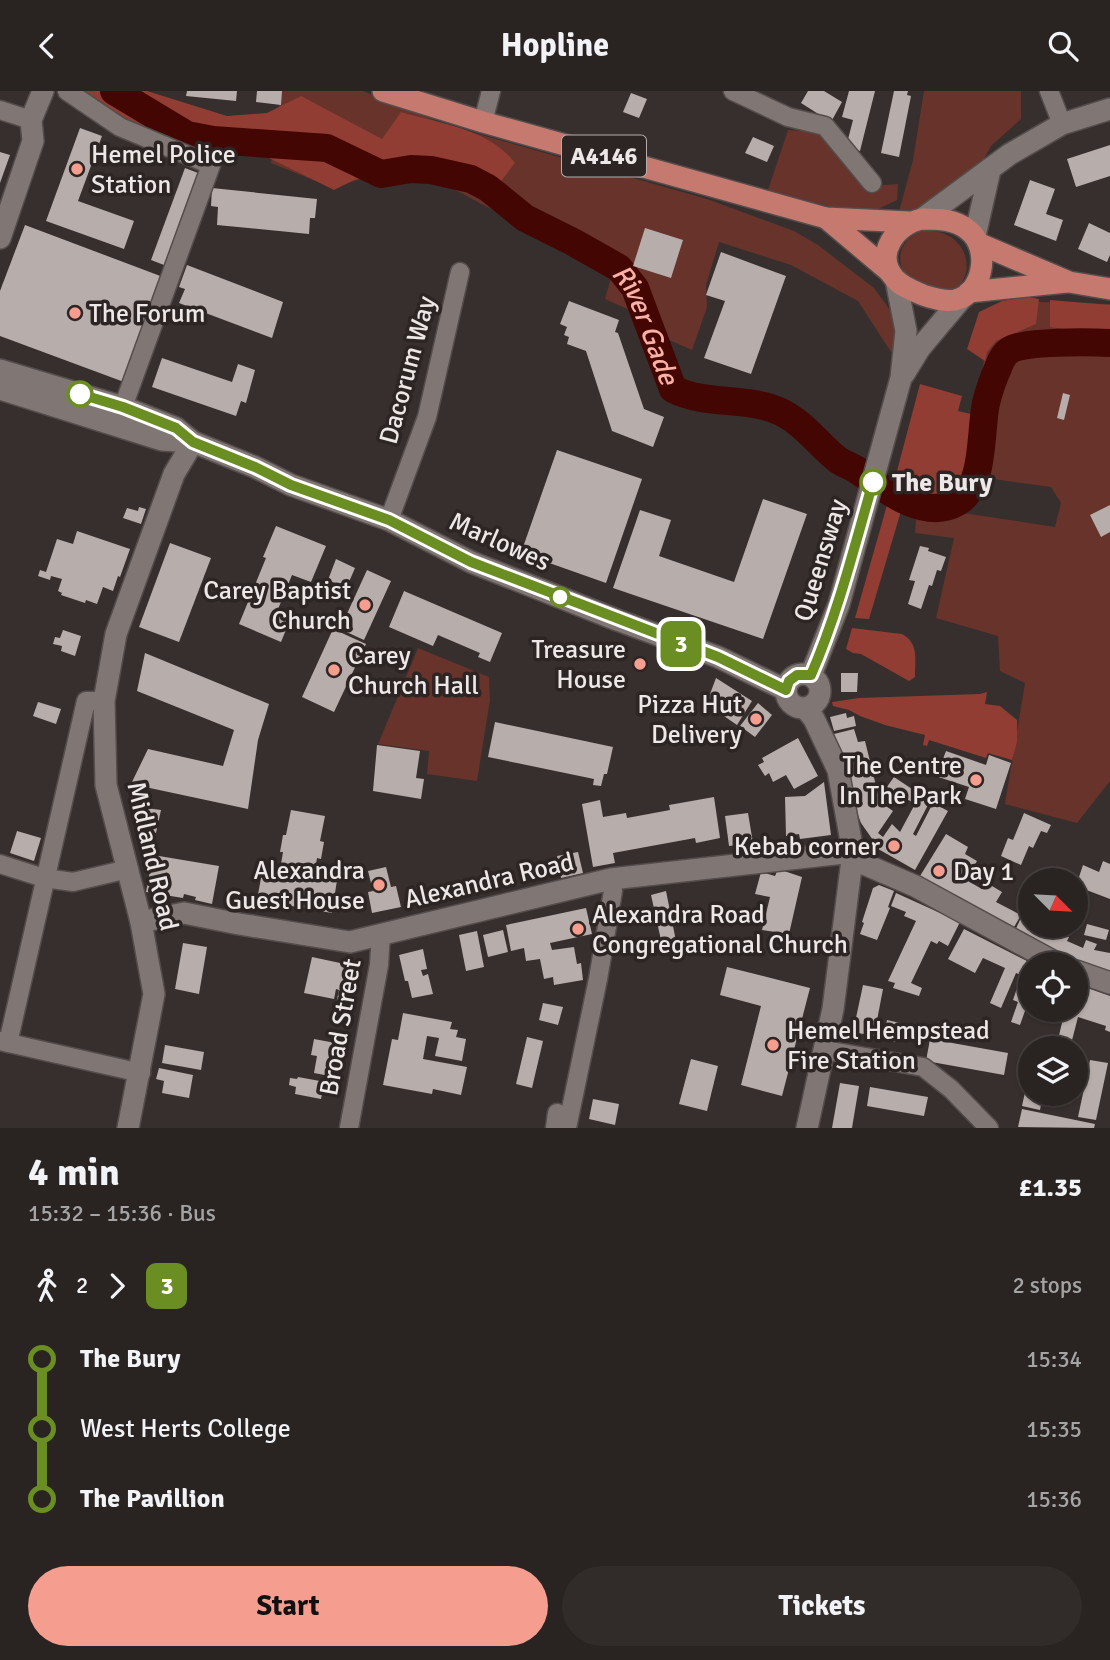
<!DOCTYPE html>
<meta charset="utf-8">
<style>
:root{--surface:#292322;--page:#312b2a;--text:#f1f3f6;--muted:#a5a4a5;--line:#454040;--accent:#f59d8f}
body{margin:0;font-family:Signika,sans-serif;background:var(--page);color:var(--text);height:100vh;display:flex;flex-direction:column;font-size:26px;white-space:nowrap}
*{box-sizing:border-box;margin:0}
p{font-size:23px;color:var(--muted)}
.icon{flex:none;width:38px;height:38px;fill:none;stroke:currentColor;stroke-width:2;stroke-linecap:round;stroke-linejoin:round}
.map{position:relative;height:1037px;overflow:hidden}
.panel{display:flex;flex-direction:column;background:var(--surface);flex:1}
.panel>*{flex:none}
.badge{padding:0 14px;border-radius:10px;font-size:24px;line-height:46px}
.needle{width:46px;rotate:114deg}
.buttons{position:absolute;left:1018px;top:777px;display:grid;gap:14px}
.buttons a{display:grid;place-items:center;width:70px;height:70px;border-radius:50%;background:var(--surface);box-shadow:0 2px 5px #0004,0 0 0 2px var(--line);font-size:35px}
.map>.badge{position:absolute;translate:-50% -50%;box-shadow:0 0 0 4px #fff}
.legs{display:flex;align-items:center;gap:10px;height:77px;padding:0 28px;font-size:23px}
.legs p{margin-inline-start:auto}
.head{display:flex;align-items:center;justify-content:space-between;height:119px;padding:0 28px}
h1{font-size:38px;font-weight:700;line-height:52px}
.action{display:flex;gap:14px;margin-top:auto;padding:14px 28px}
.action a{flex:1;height:80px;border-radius:42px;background:var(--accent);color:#111;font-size:28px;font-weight:700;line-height:80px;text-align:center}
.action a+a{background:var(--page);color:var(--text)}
ul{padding:0 28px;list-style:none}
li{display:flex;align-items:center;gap:24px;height:70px;font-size:26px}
li i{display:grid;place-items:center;width:10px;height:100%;margin:0 9px;background:currentColor}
li i::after{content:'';width:18px;height:18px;margin:-9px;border:5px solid;border-radius:50%;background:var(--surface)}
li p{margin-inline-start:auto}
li:first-child i{background:linear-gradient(#0000 50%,currentColor 0)}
li:last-child i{background:linear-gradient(currentColor 50%,#0000 0)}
header{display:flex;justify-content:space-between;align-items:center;height:91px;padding:0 28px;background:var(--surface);font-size:32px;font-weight:700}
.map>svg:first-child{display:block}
</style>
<header><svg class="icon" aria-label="back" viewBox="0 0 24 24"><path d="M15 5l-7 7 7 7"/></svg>Hopline<svg class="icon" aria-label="search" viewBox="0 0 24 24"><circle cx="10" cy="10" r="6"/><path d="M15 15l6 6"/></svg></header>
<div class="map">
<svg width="1110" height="1037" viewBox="0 0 1110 1037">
<rect width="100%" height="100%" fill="#372f2d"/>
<g fill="#67332b">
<polygon points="281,0 363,0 443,33 707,108 794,140 818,154 874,197 893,223 897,256 891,261 858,210 791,174 719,151 706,194 707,216 692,259 669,249 661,233 605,208 612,183 439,90 386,80 333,97 271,72"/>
<polygon points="924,0 1021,0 1021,28 991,55 980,75 911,122 899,121 913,69"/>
<polygon points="788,39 823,41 869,95 898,93 897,109 874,120 854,122 768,99"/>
<path d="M921 140C977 135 979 203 941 200 930 200 915 189 905 184 895 166 901 149 921 140Z"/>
<polygon points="1008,210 1110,213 1110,690 1077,732 1005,713 1025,592 1000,580 998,545 936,527 954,447 915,442 917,415 1055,436 1061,412 1051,396 986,387 965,379 985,263"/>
<polygon points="418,557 489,586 490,609 477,690 427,683 429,660 378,653"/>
</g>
<g fill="#913d33">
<path d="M79 0H147L227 25 267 22 301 5 382 48 401 21C438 32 490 38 515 72L491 103 439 86 387 79 354 89 334 99 259 62 212 55 204 61 117 29Z"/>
<polygon points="1028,206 1039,208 1036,233 996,250 987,261 985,270 967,258 979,221 1002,210"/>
<polygon points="1050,209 1110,214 1110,240 1071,239 1050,236"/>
<path d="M920 293 962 305 958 320 971 323 973 322C966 352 976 405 925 403 914 402 903 397 893 395Z"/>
<polygon points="889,407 904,410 869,528 855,527"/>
<path d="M852 537 902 543C919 552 915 569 915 586L909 590 861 563 853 562 846 558Z"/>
<polygon points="987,601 985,613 1000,615 1017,629 1017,651 1012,669 988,662 986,667 929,649 927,655 923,654 925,644 885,634 860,625 849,619 833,615 832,611 859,607 980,603"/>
</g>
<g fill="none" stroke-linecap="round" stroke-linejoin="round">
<path stroke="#440603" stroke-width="28" id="s1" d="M114 0 187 44 213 49 327 57 381 83 411 78 431 79 471 88 488 97 525 127 573 151 619 177 635 197 673 298C706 315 747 305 781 321 805 333 818 353 838 369 844 373 851 375 857 379 883 397 924 431 958 411 985 395 980 340 986 312 989 300 993 288 998 277 1000 271 1004 263 1010 259 1025 250 1090 251 1110 252"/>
</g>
<g fill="#b7adab" fill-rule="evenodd">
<polygon points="187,0 237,0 236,10 186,5"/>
<polygon points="257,0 282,0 281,14 256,11"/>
<polygon points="808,0 824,0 842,11 831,31 801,12"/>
<polygon points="849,0 875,0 860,60 846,56 853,29 842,26"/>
<polygon points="894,0 908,0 907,4 911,5 899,66 881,62"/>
<polygon points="631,2 647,8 639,27 623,21"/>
<polygon points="80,37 102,45 78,110 134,130 124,158 46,130"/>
<polygon points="753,46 774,55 767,71 745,62"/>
<polygon points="1110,54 1110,85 1076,96 1067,68"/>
<polygon points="0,61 10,64 0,92"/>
<polygon points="185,77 198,82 164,174 151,169"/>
<polygon points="1030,89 1055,98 1046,123 1063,129 1056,150 1014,134"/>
<polygon points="212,97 317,108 315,127 310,127 309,143 217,134 218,116 211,115"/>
<polygon points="1089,132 1110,142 1110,164 1107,171 1078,158"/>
<polygon points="25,134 163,186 124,291 0,245 0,200"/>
<polygon points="645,137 683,149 671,187 633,175"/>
<polygon points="721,161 786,185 751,283 704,267 725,210 706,204"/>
<polygon points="187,174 283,211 272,247 179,212 185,198 179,196"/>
<polygon points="569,210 619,229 615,241 618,242 644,318 664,326 653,356 612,340 586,260 567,253 569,246 564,244 567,236 560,233"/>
<polygon points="162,267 232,291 238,273 255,279 246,312 241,310 236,325 152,296"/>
<polygon points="1063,302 1070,304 1064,329 1057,327"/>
<polygon points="557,359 642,388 606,492 521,462"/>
<polygon points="763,408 807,423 763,548 613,497 640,419 671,429 659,465 734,491"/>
<polygon points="1110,414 1110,441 1101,446 1090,424"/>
<polygon points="139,416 146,418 141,433 123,427 127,417 138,420"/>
<polygon points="276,435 326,455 311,491 292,484 276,523 290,529 281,551 239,533 266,467 263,466"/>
<polygon points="77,440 130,458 120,486 118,485 113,500 103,496 97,513 86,509 85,512 61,504 62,502 58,500 62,488 51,485 50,489 38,485 40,479 46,481 57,448 73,453"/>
<polygon points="170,452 211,467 179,551 139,536"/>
<polygon points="920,455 929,457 928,460 946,466 941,480 937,479 932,495 929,494 921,518 908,513 915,490 909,489"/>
<polygon points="336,468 355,477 346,498 342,496 337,507 329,504 335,492 328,489"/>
<polygon points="367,479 391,490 364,549 340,538"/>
<polygon points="404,500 502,542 490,571 478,566 480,562 438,544 433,555 389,536"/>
<polygon points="333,538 366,553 334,621 302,606"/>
<polygon points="63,539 81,545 75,565 61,560 62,555 53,553 55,546 60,547"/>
<polygon points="145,562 269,613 258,649 248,718 131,693 148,658 223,675 234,639 137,600"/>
<polygon points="841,582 858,582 857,601 841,601"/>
<polygon points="716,587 752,610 737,634 721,623 724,617 707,611"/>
<polygon points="38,611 61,618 56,633 33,625"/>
<polygon points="758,612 772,624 755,646 740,635"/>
<polygon points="846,622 847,627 854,625 856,635 834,640 830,626"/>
<polygon points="495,631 613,656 607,683 604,683 601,695 593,694 594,688 488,666"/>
<path d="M854 638 858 651 865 650 879 707 894 686 930 710 913 743 916 745 933 712 948 720 915 779 873 755 875 752 861 732 852 708 834 643ZM897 702 915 713 900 741 892 733 883 746 878 742 893 720 883 713 887 708 891 711Z"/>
<polygon points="798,647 818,685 794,698 786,684 773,691 769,682 765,685 758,674 764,671 762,667"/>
<polygon points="377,654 420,660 416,687 424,688 421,708 373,700"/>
<polygon points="946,660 986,674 989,664 1011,672 996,718 965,708 969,696 926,682 931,669 941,673"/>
<polygon points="824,691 831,744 800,748 799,743 786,745 785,706 805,705"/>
<polygon points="714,706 720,747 696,752 695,747 613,762 615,772 593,776 582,713 600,709 603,726 626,722 627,727 670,719 669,714"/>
<polygon points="146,717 161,719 156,742 142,740"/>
<polygon points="291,719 325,725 320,750 324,751 321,768 317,767 314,785 337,789 332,822 257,809 263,776 280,779 283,761 280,761 283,744 286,744"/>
<polygon points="748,722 753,752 729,755 725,725"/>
<polygon points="1024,722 1051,734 1047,742 1041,740 1033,757 1029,755 1021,774 1001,765 1008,747 1013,749"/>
<polygon points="17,740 41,747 34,770 10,762"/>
<polygon points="946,743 968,756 965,763 977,770 966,789 982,798 987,792 1002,801 996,811 1021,824 1010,843 980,820 920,785"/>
<polygon points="578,761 583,782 561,787 557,765"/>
<polygon points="153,764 219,775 212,813 195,809 196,806 184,803 183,807 146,801"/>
<polygon points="1103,770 1110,773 1110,808 1076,795 1083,774 1099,781"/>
<polygon points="386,776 391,796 396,795 401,816 372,822 368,801 373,800 368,780"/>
<polygon points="778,778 802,786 789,843 762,839 770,806 755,803 761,781 775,785"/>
<polygon points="1043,779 1066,789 1038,789"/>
<polygon points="879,794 894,800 888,816 890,817 877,849 860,843 864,832 862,831 873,797"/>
<polygon points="666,800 677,855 663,858 651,804"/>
<polygon points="896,802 960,831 948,855 939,850 937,853 931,850 911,892 922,897 919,905 893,897 895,892 888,890 916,830 904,825 906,821 891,815"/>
<polygon points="1031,805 1031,835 1040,838 1042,835 1054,840 1052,843 1057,846 1059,842 1069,846 1067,850 1083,857 1086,849 1097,853 1094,859 1110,862 1110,884 1013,844"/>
<polygon points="586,817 592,843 550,852 552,859 574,856 577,873 581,872 583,889 554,894 553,886 544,888 540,868 526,870 524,857 511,860 506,834"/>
<polygon points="1087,833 1109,839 1106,849 1084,844"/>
<polygon points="964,838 1031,872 1031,919 1026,917 1020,934 1011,931 1018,911 1013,909 1017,897 1021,898 1022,894 1019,892 1023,885 1016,882 1001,917 990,912 1005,877 983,867 975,882 948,868"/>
<polygon points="503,839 508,861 488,866 483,844"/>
<polygon points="477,840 484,876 466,880 459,844"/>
<polygon points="183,852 207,856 199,903 175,898"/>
<polygon points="423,858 427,878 421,879 423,885 428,883 433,903 412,907 408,890 405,890 399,864"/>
<polygon points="312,866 359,876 352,912 337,909 339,899 336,898 334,908 304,902"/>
<polygon points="727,876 810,897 782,1005 741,994 761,915 720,904"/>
<polygon points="1076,893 1110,905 1110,941 1105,939 1106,935 1078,926 1070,957 1056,957 1065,919 1076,919"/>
<polygon points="863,894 883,898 874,945 853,941"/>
<polygon points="543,912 563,916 558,934 539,929"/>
<polygon points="403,922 452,931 450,938 458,939 456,946 466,948 462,970 435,965 439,947 427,945 423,968 467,976 461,1004 433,998 432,1003 383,994 392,948 398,949"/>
<polygon points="887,929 900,932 896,951 883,948"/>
<polygon points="527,946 543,950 532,997 516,993"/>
<polygon points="314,948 341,953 336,979 331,979 330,985 314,982 317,965 311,964"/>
<polygon points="930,948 1008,962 1004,984 926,970"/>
<polygon points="165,954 204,961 201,979 162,972"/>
<polygon points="691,968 718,975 707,1020 679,1013"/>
<polygon points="1090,969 1108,972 1096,1029 1078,1026"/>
<polygon points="159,977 193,984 189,1007 162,1002 164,990 156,988"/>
<polygon points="1030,978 1031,1003 1043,1003 1040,1019 1022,1015"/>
<polygon points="298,986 320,990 319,996 323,997 321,1008 295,1003 296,996 289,994 290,987 297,988"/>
<polygon points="840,992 859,995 852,1037 832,1037"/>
<polygon points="870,996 928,1006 924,1025 867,1015"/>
<polygon points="593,1008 619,1013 615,1034 589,1028"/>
<polygon points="1022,1018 1095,1033 1094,1037 1018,1036"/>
</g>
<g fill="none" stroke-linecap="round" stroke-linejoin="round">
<defs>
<g id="street">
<polyline points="67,0 120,36 211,74 123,316"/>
<polyline points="733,0 788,26 825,35 872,92"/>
<polyline points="1049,0 1062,33"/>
<polyline points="0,19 31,29"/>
<polyline points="483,31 491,0"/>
<polyline points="389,429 427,326 460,181"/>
<polyline points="0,773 44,787 73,791 128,778"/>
<polyline points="0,950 141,982"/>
<polyline points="8,952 86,610 104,610"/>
<polyline points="825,959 923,976 951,998 989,1037"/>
<polyline points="349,1037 379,874 381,843"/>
<polyline points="555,1037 557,1022"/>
<polyline points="567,1037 598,888 613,800 611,788"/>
</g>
<g id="secondary">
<polyline points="922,128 1010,63 1062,33 1110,18"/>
<polyline points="975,145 990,79"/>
<polyline points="0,147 33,50 31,29 43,0"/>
<polyline points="0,279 123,316 176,337 193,351 255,376 291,394 389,429 471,471 617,529 718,566 786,599"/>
<polyline points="904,283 920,257 962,207"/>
<polyline points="0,298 162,349 193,351"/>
<circle cx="803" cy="600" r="17"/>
<polyline points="811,584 839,513 901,287 906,240 896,189"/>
<polyline points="806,618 814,628 838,679 853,761 833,918 807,1037"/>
<polyline points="141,831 184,822 239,833 350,851 611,788 853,761 864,773 915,795 1058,873"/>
<polyline points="1076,880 1110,892"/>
<polyline points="128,1037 154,903 141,831 106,694 104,610 116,543 174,383 193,351"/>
</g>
<g id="primary">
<polyline points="383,0 483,31 826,127 909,131"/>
<polyline points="826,127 890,181"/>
<path d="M922 128C938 128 955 128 968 139 991 156 984 203 955 209 944 211 933 207 923 204 914 200 902 196 895 188 873 164 896 133 922 128Z"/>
<polyline points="980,153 1069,191 1110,198"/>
<polyline points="969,201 1067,191"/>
</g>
</defs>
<use href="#street" stroke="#544d4c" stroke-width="21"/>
<use href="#secondary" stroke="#544d4c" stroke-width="24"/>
<use href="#primary" stroke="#544d4c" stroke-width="24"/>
<use href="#street" stroke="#807775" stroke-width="18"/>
<use href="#secondary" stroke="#807775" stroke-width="21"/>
<use href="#primary" stroke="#c6796e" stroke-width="21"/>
</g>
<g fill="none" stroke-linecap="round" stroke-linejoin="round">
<defs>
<path id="line-1" d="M80 303 123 316 176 337 193 351 255 376 291 394 389 429 471 471 718 566 786 599 789 590 797 584H811C838 522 854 457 873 391"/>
</defs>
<use href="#line-1" stroke="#fff" stroke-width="16"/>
<use href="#line-1" stroke="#6b8e23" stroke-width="10"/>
</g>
<g fill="#f59d8f" stroke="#2c2524" stroke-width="2.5">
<circle cx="77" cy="78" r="7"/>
<circle cx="75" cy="222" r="7"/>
<circle cx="365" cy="514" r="7"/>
<circle cx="640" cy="573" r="7"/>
<circle cx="334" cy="579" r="7"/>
<circle cx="756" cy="628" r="7"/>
<circle cx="976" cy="689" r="7"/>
<circle cx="894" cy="755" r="7"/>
<circle cx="939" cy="780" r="7"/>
<circle cx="379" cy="794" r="7"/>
<circle cx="578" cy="838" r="7"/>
<circle cx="773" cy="954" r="7"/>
</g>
<g fill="#fff" stroke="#6b8e23" stroke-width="3.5">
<circle cx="80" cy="303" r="12"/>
<circle cx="873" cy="391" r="12"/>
<circle cx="560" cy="506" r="9"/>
</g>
<g text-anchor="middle" stroke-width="7" stroke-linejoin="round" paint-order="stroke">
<rect fill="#2c2524" stroke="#b3aeac" stroke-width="2" x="562" y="44.5" width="84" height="41" rx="5"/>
<g font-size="24" font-weight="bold" fill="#ede8e7">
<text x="604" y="73">A4146</text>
</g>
<g font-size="26" fill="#ede8e7" stroke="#2c2524" text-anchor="start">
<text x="91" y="72">Hemel Police<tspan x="91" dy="30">Station</tspan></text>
<text x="89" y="231">The Forum</text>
<text x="351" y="508" text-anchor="end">Carey Baptist<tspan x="351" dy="30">Church</tspan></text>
<text x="626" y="567" text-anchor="end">Treasure<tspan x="626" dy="30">House</tspan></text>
<text x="348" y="573">Carey<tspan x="348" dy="30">Church Hall</tspan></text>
<text x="742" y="622" text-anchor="end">Pizza Hut<tspan x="742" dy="30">Delivery</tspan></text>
<text x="962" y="683" text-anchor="end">The Centre<tspan x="962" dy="30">In The Park</tspan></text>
<text x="880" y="764" text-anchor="end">Kebab corner</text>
<text x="365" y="788" text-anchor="end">Alexandra<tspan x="365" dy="30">Guest House</tspan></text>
<text x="953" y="789">Day 1</text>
<text x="592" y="832">Alexandra Road<tspan x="592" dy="30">Congregational Church</tspan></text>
<text x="787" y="948">Hemel Hempstead<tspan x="787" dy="30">Fire Station</tspan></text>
</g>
<g font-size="26" fill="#ede8e7" stroke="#2c2524">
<text transform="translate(407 279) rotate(-75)" y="9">Dacorum Way</text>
<text transform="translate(500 450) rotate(24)" y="9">Marlowes</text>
<text transform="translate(820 469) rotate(-73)" y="9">Queensway</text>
<text transform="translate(153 765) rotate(77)" y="9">Midland Road</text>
<text transform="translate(489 789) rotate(-13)" y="9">Alexandra Road</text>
<text transform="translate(340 936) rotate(-80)" y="9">Broad Street</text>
</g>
<g font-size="26" font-weight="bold" fill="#ede8e7" stroke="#2c2524" text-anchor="start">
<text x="892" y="400">The Bury</text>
</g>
<g font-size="28" font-style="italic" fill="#fab1a5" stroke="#2c2524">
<text dy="10" stroke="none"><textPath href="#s1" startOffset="614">River Gade</textPath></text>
</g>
</g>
</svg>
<div class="buttons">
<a><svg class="needle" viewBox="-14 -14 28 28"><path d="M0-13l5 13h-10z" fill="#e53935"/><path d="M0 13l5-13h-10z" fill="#a5a4a5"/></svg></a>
<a><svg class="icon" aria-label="locate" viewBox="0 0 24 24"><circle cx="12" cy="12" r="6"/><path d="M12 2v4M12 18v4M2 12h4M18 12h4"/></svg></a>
<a><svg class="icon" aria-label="layers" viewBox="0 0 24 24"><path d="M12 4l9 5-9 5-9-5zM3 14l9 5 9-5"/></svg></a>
</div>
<b class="badge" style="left:681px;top:553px;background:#6b8e23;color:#fff">3</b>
</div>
<section class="panel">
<div class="head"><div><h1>4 min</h1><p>15:32 – 15:36 · Bus</p></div><b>£1.35</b></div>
<div class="legs"><svg class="icon" aria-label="walk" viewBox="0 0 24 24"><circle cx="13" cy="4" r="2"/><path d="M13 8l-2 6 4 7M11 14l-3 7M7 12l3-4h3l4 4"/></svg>2<svg class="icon" aria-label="forward" viewBox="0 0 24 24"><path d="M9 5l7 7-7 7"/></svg><b class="badge" style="background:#6b8e23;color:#fff">3</b><p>2 stops</p></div>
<ul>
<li><i style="color:#6b8e23"></i><b>The Bury</b><p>15:34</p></li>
<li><i style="color:#6b8e23"></i><span>West Herts College</span><p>15:35</p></li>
<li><i style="color:#6b8e23"></i><b>The Pavillion</b><p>15:36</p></li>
</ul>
<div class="action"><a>Start</a><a>Tickets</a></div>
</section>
